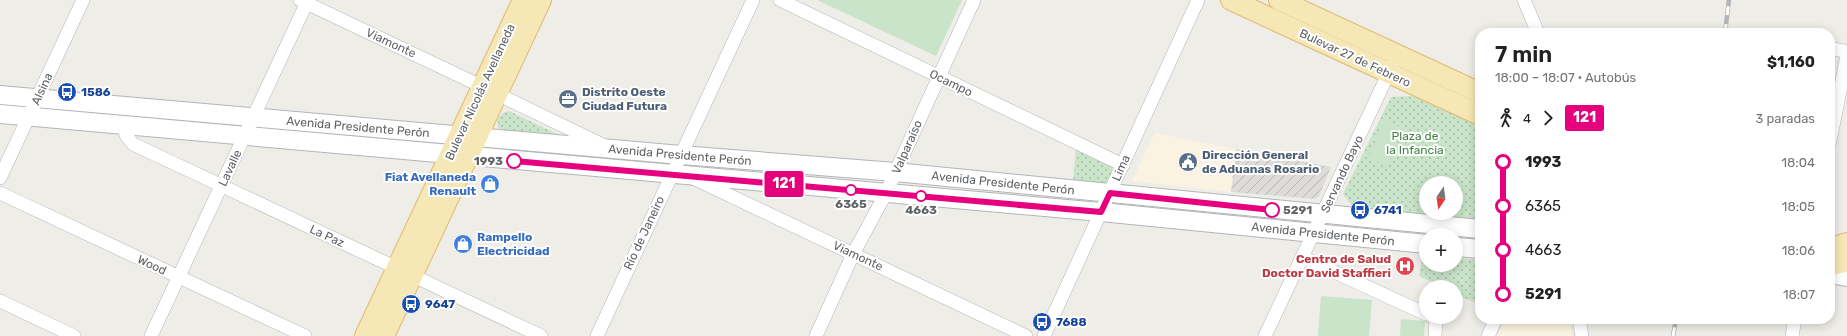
<!DOCTYPE html>
<html lang="es">
<meta charset="utf-8">
<style>
:root{--surface:#fff;--page:#f2f2f2;--text:#222;--muted:#767676}
body{margin:0;font-family:Rubik,sans-serif;background:var(--page);color:var(--text);height:100vh;display:flex;flex-direction:column;font-size:15px;white-space:nowrap}
*{box-sizing:border-box;margin:0}
p{font-size:13px;color:var(--muted)}
.icon{flex:none;width:22px;height:22px;fill:none;stroke:currentColor;stroke-width:2;stroke-linecap:round;stroke-linejoin:round}
.map{position:relative;flex:1;overflow:hidden}
.panel{position:absolute;left:1475px;top:28px;width:360px;height:296px;display:flex;flex-direction:column;background:var(--surface);border-radius:16px;box-shadow:0 2px 10px #0003}
.panel>*{flex:none}
.badge{padding:0 8px;border-radius:3px;font-size:14px;line-height:26px}
.needle{width:26px;rotate:193deg}
.controls{position:absolute;left:1419px;top:176px;display:grid;gap:8px}
.controls a{display:grid;place-items:center;width:44px;height:44px;border-radius:50%;background:var(--surface);box-shadow:0 2px 10px #0003;font-size:20px}
.map>.badge{position:absolute;translate:-50% -50%;box-shadow:0 0 0 2px #fff}
.legs{display:flex;align-items:center;gap:6px;height:44px;padding:0 20px;font-size:13px}
.legs p{margin-inline-start:auto}
.head{display:flex;align-items:center;justify-content:space-between;height:68px;padding:0 20px}
h1{font-size:22px;font-weight:600;line-height:30px}
ul{padding:0 20px;list-style:none}
li{display:flex;align-items:center;gap:14px;height:44px;font-size:15px}
li i{display:grid;place-items:center;width:6px;height:100%;margin:0 5px;background:currentColor}
li i::after{content:'';width:10px;height:10px;margin:-5px;border:3px solid;border-radius:50%;background:var(--surface)}
li p{margin-inline-start:auto}
li:first-child i{background:linear-gradient(#0000 50%,currentColor 0)}
li:last-child i{background:linear-gradient(currentColor 50%,#0000 0)}
.map>svg:first-child{display:block}
</style>
<div class="map">
<svg width="1847" height="336" viewBox="0 0 1847 336">
<defs>
<pattern id="industrial-furrows" width="10" height="10" patternUnits="userSpaceOnUse"><rect width="10" height="10" fill="#dedcda"/><path d="M-1 1l2-2M0 10L10 0M9 11l2-2" fill="none" stroke="#b7b6b5"/></pattern>
<pattern id="park-dots" width="8" height="8" patternUnits="userSpaceOnUse"><rect width="8" height="8" fill="#c9e4c8"/><path d="M2 2h.1M6 6h.1" fill="none" stroke="#a6bca6" stroke-width="1.8" stroke-linecap="round"/></pattern>
</defs>
<rect width="100%" height="100%" fill="#efede8"/>
<g fill="#fbf3e2">
<polygon points="1155,133 1236,149 1231,192 1132,181"/>
<polygon points="1505,319 1569,319 1572,336 1497,336"/>
</g>
<polygon fill="url(#industrial-furrows)" points="1236,149 1264,154 1331,167 1319,196 1315,199 1231,192"/>
<g fill="url(#park-dots)" fill-rule="evenodd">
<path d="M1412 96 1480 126V219L1353 207 1343 194 1391 97ZM1426 183H1456V213H1426Z"/>
<path d="M509 111 561 136 504 130 498 128C496 119 500 113 509 111Z"/>
<path d="M1076 147 1112 166C1116 193 1091 186 1073 184Z"/>
<polygon points="1423,255 1426,255 1426,265 1456,265 1456,258 1480,260 1480,305 1456,294 1456,287 1442,287 1419,276"/>
</g>
<g fill="#c9e4c8">
<polygon points="817,0 962,0 936,56"/>
<polygon points="1384,120 1403,128 1387,166 1368,158"/>
<polygon points="1321,296 1372,300 1369,336 1318,336"/>
<polygon points="1401,319 1425,321 1424,336 1400,336"/>
</g>
<g fill="none" stroke-linecap="round" stroke-linejoin="round">
<defs>
<g id="street">
<polyline points="300,0 483,87"/>
<polyline points="780,0 1123,165"/>
<polyline points="1524,0 1538,33"/>
<polyline points="1830,48 1847,52"/>
<polyline points="497,94 605,146"/>
<polyline points="124,126 126,135 133,144 541,336"/>
<polyline points="1830,141 1847,56"/>
<polyline points="0,178 83,0"/>
<polyline points="695,179 1026,336"/>
<polyline points="0,193 305,336"/>
<polyline points="1302,257 1426,314"/>
<polyline points="0,301 74,336"/>
<polyline points="1432,317 1436,319 1435,336"/>
<polyline points="1579,319 1582,336"/>
<polyline points="151,336 308,0"/>
<polyline points="597,336 753,0"/>
<polyline points="816,336 853,254 886,193 974,0"/>
<polyline points="1044,336 1198,0"/>
<polyline points="1265,336 1392,66"/>
<polyline points="1488,336 1496,319"/>
<polyline points="1792,336 1795,319"/>
</g>
<g id="secondary">
<polyline points="0,95 681,155 895,172 1480,229"/>
<polyline points="0,114 1101,212 1426,244"/>
<polyline points="1456,247 1480,249"/>
<polyline points="1830,274 1847,277"/>
</g>
<g id="primary">
<polyline points="1231,0 1480,115"/>
<polyline points="1279,0 1480,93"/>
<polyline points="1830,248 1847,243"/>
<polyline points="1830,266 1847,261"/>
<polyline points="365,336 523,0"/>
<polyline points="384,336 541,0"/>
</g>
</defs>
<use href="#street" stroke="#b3b5b8" stroke-width="14"/>
<use href="#secondary" stroke="#b2b5b8" stroke-width="20"/>
<use href="#primary" stroke="#e2b96e" stroke-width="22"/>
<use href="#street" stroke="#fff" stroke-width="13"/>
<use href="#secondary" stroke="#fff" stroke-width="18"/>
<use href="#primary" stroke="#f6e7b6" stroke-width="20"/>
<defs>
<g id="rail">
<polyline points="1725,33 1729,0"/>
<polyline points="1673,336 1676,319"/>
</g>
</defs>
<use href="#rail" stroke="#b3b4b4" stroke-width="4.5"/>
<use href="#rail" stroke="#fff" stroke-width="3" stroke-dasharray="9" stroke-linecap="butt"/>
</g>
<g fill="none" stroke-linecap="round" stroke-linejoin="round">
<defs>
<polyline id="line-1" points="514,161 1101,212 1110,193 1272,210"/>
</defs>
<use href="#line-1" stroke="#fff" stroke-width="9"/>
<use href="#line-1" stroke="#e6007e" stroke-width="6"/>
</g>
<defs>
<symbol id="bus-disc" viewBox="-11 -11 22 22"><circle r="9.5" fill="#1a4fb4" stroke="#fff"/><path d="M-5-6H5V4H4V6H2V4H-2V6H-4V4H-5ZM-3.5-4V0h7V-4ZM-3.5 1.2v1.5H-2V1.2ZM2 1.2v1.5H3.5V1.2Z" fill="#fff"/></symbol>
<symbol id="office-disc" viewBox="-11 -11 22 22"><circle r="9.5" fill="#5c6f8a" stroke="#fff"/><path d="M-6-3h4V-5.5h4V-3h4V5H-6ZM-1-4.5V-3h2v-1.5ZM-6 0V1H6V0Z" fill="#fff"/></symbol>
<symbol id="civic-disc" viewBox="-11 -11 22 22"><circle r="9.5" fill="#5c6f8a" stroke="#fff"/><path d="M-.6-6.5H3V-4.5H.6V-3L4-1V1h2V6H-6V1h2V-1L-.6-3ZM-1.2 2.5V6h2.4V2.5Z" fill="#fff"/></symbol>
<symbol id="shop-disc" viewBox="-11 -11 22 22"><circle r="9.5" fill="#3f7fe0" stroke="#fff"/><path d="M-5-2.5h2.3a2.7 3.5 0 0 1 5.4 0H5L5.5 6h-11ZM-1.5-2.5h3a1.5 2.3 0 0 0-3 0Z" fill="#fff"/></symbol>
<symbol id="hospital-disc" viewBox="-11 -11 22 22"><circle r="9.5" fill="#e0444e" stroke="#fff"/><path d="M-5-5h3v3.5h4V-5h3V5h-3V1.5h-4V5h-3Z" fill="#fff"/></symbol>
</defs>
<g fill-rule="evenodd">
<use href="#bus-disc" x="56" y="81" width="22" height="22"/>
<use href="#office-disc" x="557" y="88" width="22" height="22"/>
<use href="#civic-disc" x="1177" y="151" width="22" height="22"/>
<use href="#shop-disc" x="479" y="173" width="22" height="22"/>
<use href="#bus-disc" x="1349" y="199" width="22" height="22"/>
<use href="#shop-disc" x="452" y="233" width="22" height="22"/>
<use href="#hospital-disc" x="1394" y="255" width="22" height="22"/>
<use href="#bus-disc" x="400" y="293" width="22" height="22"/>
<use href="#bus-disc" x="1031" y="311" width="22" height="22"/>
</g>
<g fill="#fff" stroke="#e6007e" stroke-width="2">
<circle cx="514" cy="161" r="7"/>
<circle cx="851" cy="190" r="5"/>
<circle cx="921" cy="196" r="5"/>
<circle cx="1272" cy="210" r="7"/>
</g>
<g text-anchor="middle" stroke-width="4" stroke-linejoin="round" paint-order="stroke">
<g font-size="12" fill="#5f6366" stroke="#fff">
<text transform="translate(391 43) rotate(25)" y="4">Viamonte</text>
<text transform="translate(1355 58) rotate(25)" y="4">Bulevar 27 de Febrero</text>
<text transform="translate(951 83) rotate(26)" y="4">Ocampo</text>
<text transform="translate(42 89) rotate(-65)" y="4">Alsina</text>
<text transform="translate(480 92) rotate(-65)" y="4">Bulevar Nicolás Avellaneda</text>
<text transform="translate(358 127) rotate(5)" y="4">Avenida Presidente Perón</text>
<text transform="translate(907 147) rotate(-66)" y="4">Valparaíso</text>
<text transform="translate(680 155) rotate(5)" y="4">Avenida Presidente Perón</text>
<text transform="translate(230 168) rotate(-65)" y="4">Lavalle</text>
<text transform="translate(1121 168) rotate(-66)" y="4">Lima</text>
<text transform="translate(1342 174) rotate(-65)" y="4">Servando Bayo</text>
<text transform="translate(1003 183) rotate(6)" y="4">Avenida Presidente Perón</text>
<text transform="translate(644 233) rotate(-65)" y="4">Río de Janeiro</text>
<text transform="translate(1323 234) rotate(6)" y="4">Avenida Presidente Perón</text>
<text transform="translate(327 236) rotate(25)" y="4">La Paz</text>
<text transform="translate(858 256) rotate(25)" y="4">Viamonte</text>
<text transform="translate(152 265) rotate(25)" y="4">Wood</text>
</g>
<g font-size="12" font-weight="bold" fill="#164399" stroke="#fff" text-anchor="start">
<text x="81" y="96">1586</text>
<text x="1374" y="214">6741</text>
<text x="425" y="308">9647</text>
<text x="1056" y="326">7688</text>
</g>
<g font-size="12" font-weight="bold" fill="#4e5e75" stroke="#fff" text-anchor="start">
<text x="582" y="96">Distrito Oeste<tspan x="582" dy="14">Ciudad Futura</tspan></text>
<text x="1202" y="159">Dirección General<tspan x="1202" dy="14">de Aduanas Rosario</tspan></text>
</g>
<g font-size="12" fill="#428441" stroke="#fff">
<text x="1415" y="140">Plaza de<tspan x="1415" dy="14">la Infancia</tspan></text>
</g>
<g font-size="12" font-weight="bold" fill="#5f6366" stroke="#fff">
<text x="503" y="165" text-anchor="end">1993</text>
<text x="851" y="208">6365</text>
<text x="921" y="214">4663</text>
<text x="1283" y="214" text-anchor="start">5291</text>
</g>
<g font-size="12" font-weight="bold" fill="#366cbe" stroke="#fff" text-anchor="end">
<text x="476" y="181">Fiat Avellaneda<tspan x="476" dy="14">Renault</tspan></text>
<text x="477" y="241" text-anchor="start">Rampello<tspan x="477" dy="14">Electricidad</tspan></text>
</g>
<g font-size="12" font-weight="bold" fill="#be3a42" stroke="#fff" text-anchor="end">
<text x="1391" y="263">Centro de Salud<tspan x="1391" dy="14">Doctor David Staffieri</tspan></text>
</g>
</g>
</svg>
<div class="controls">
<a><svg class="needle" viewBox="-14 -14 28 28"><path d="M0-13l5 13h-10z" fill="#e53935"/><path d="M0 13l5-13h-10z" fill="#767676"/></svg></a>
<a>+</a>
<a>−</a>
</div>
<b class="badge" style="left:784px;top:184px;background:#e6007e;color:#fff">121</b>
<section class="panel">
<div class="head"><div><h1>7 min</h1><p>18:00 – 18:07 · Autobús</p></div><b>$1,160</b></div>
<div class="legs"><svg class="icon" aria-label="walk" viewBox="0 0 24 24"><circle cx="13" cy="4" r="2"/><path d="M13 8l-2 6 4 7M11 14l-3 7M7 12l3-4h3l4 4"/></svg>4<svg class="icon" aria-label="forward" viewBox="0 0 24 24"><path d="M9 5l7 7-7 7"/></svg><b class="badge" style="background:#e6007e;color:#fff">121</b><p>3 paradas</p></div>
<ul>
<li><i style="color:#e6007e"></i><b>1993</b><p>18:04</p></li>
<li><i style="color:#e6007e"></i><span>6365</span><p>18:05</p></li>
<li><i style="color:#e6007e"></i><span>4663</span><p>18:06</p></li>
<li><i style="color:#e6007e"></i><b>5291</b><p>18:07</p></li>
</ul>
</section>
</div>
